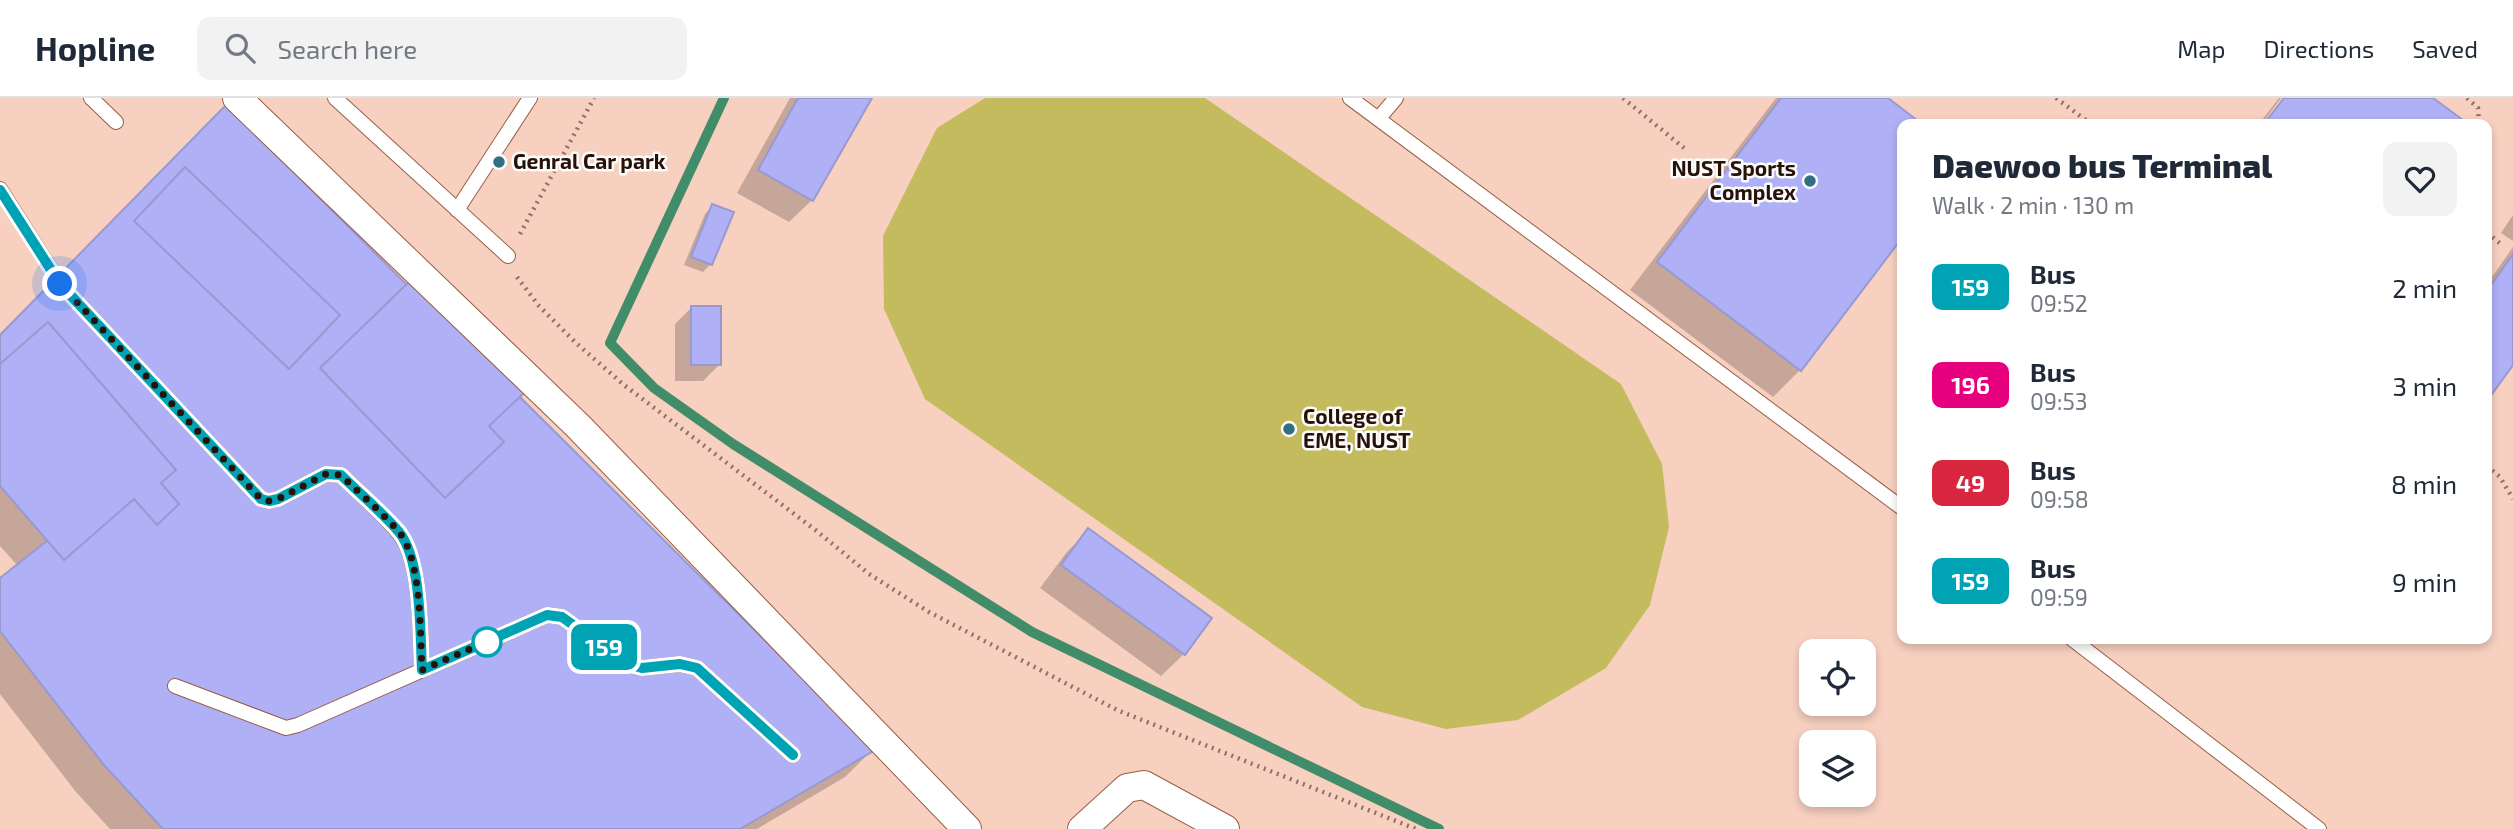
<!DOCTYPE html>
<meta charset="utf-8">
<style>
:root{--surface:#fff;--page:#f2f2f3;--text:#1f2937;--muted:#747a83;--line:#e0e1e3}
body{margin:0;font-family:"Exo 2",sans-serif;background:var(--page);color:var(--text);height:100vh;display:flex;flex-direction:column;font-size:26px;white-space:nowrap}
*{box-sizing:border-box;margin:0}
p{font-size:23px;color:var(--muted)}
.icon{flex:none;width:38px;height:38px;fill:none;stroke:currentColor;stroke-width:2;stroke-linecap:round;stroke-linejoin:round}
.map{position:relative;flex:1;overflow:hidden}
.panel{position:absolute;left:1897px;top:21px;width:595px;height:525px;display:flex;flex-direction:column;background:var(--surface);border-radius:14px;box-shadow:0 4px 10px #0003}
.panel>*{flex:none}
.badge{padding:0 14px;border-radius:10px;font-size:24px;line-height:46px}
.fabs{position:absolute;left:1799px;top:541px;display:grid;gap:14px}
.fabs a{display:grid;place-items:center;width:77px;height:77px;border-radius:14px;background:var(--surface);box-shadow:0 4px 10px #0003;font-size:35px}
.you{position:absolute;width:35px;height:35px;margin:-18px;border:5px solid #fff;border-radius:50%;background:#1a73e8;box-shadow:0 0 0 10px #1a73e833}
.map>.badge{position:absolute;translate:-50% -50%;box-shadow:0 0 0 4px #fff}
.round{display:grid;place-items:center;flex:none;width:74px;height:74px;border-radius:14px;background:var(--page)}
.overview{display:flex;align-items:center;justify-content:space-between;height:119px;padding:0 35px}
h1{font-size:33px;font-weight:800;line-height:52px}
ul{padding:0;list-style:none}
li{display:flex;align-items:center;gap:21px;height:98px;padding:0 35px}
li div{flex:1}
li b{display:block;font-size:26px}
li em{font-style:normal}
li .badge{min-width:77px;font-weight:700;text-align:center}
header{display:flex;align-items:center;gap:42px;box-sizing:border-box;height:98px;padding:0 35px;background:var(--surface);border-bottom:2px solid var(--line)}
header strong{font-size:33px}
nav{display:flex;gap:38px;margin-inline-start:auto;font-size:24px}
.search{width:490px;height:63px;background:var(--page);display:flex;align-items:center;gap:18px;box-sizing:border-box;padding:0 24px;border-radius:14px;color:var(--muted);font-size:26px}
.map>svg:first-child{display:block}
</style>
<header>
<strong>Hopline</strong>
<div class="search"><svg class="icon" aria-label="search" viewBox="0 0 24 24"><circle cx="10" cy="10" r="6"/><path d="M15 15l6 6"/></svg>Search here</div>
<nav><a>Map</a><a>Directions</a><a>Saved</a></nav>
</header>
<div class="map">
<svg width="2513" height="731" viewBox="0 0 2513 731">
<rect width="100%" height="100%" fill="#f7d0c0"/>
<polygon fill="#c4bb5f" points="985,0 1205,0 1621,286 1662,366 1669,429 1650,507 1606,570 1518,622 1446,631 1362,609 925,301 884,211 883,138 937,30"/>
<g fill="#0003">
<polygon points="790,0 870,0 812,102 789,124 737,95"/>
<polygon points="1776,0 1885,0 1919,26 1902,26 1902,138 1800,272 1773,299 1630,192"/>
<polygon points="2279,0 2281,0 2262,26 2259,26"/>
<polygon points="2286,0 2430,0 2460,22 2457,26 2266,26"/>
<polygon points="713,108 711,166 703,174 684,167 705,116"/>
<polygon points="2513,117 2513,143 2501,135"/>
<polygon points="2513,149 2513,264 2487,299 2487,186"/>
<polygon points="691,210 719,267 703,283 675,283 675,226"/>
<polygon points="0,239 517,299 872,652 845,679 757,731 110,731 76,694 0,596 0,482 18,468 0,448"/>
<polygon points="1088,433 1184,556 1161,578 1040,490 1066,455"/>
</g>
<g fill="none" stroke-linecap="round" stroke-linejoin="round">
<polyline stroke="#418c69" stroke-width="10" points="724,0 610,245 654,290 733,346 1032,534 1439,731"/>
</g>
<g fill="#b0b0f7" stroke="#9899d1" stroke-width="2">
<polygon points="798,0 872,0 813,103 758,72"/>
<polygon points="1781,0 1888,0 1922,26 1902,26 1902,140 1801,273 1657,164"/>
<polygon points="2284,0 2433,0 2463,22 2459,26 2264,26"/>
<polygon points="226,7 875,652 740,731 163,731 104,667 0,533 0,480 58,434 0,363 0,237"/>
<polygon points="185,69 340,217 289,271 134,123"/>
<polygon points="712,106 734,114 712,167 691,159"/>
<polygon points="2513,156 2513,267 2492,296 2487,292 2487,193"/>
<polygon points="413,180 524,295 489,328 504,344 445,400 320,270"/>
<rect x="691" y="208" width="30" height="59"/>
<polygon points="48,224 176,372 161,385 179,406 157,427 134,401 64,462 0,388 0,266"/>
<polygon points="1088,430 1212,520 1185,557 1061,467"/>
</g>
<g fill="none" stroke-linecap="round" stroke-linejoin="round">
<defs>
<g id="lane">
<polyline points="91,0 116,24"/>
<polyline points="335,0 508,158"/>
<polyline points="1350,0 1902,410"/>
<polyline points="1379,20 1396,0"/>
<path d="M0 91 60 186 261 401 269 403 278 401 326 376 341 377C360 396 382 414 399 435 422 462 420 536 422 572"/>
<polyline points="457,112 530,0"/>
<polyline points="2072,541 2319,731"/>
<polyline points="175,588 286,630 298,627 547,517 562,519 627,566 642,570 680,566 697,570 793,657"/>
</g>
<g id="street">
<polyline points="237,0 578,328 967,731"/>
<polyline points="1082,731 1127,690 1144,687 1225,731"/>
</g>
</defs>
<use href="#lane" stroke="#975e46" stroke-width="16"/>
<use href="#street" stroke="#975e46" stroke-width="30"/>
<g stroke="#907265" stroke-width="4.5" stroke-dasharray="2 5" stroke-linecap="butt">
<polyline points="1623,0 1684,50"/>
<polyline points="2056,0 2091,26"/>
<polyline points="2467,0 2478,10 2479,26"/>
<polyline points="2487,135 2501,146"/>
<polyline points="520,136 594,0"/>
<polyline points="517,179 539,208 576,245 624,287 818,434 869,476 929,514 1117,612 1416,731"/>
<polyline points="2487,368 2500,379 2513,401"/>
</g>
<use href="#lane" stroke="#fff" stroke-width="14"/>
<use href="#street" stroke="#fff" stroke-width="28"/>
</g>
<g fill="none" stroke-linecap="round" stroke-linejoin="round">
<defs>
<path id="line" d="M0 92 60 186 261 401 269 403 278 401 326 376 341 377C360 396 382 414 399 434 422 462 420 536 422 572L547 517 562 519 627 566 642 570 680 566 697 570 793 657"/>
</defs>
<use href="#line" stroke="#fff" stroke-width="16"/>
<use href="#line" stroke="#00a3b4" stroke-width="10"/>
<path stroke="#281208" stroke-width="7" stroke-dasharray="0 12.6" d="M60 186 261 401 269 403 278 401 326 376 341 377C360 396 382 414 399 434 422 462 420 536 422 572L497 539 487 544"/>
</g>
<g fill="#316f85" stroke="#fbfbfb" stroke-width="2.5">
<circle cx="499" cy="64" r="7"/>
<circle cx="1810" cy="83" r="7"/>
<circle cx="1289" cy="331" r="7"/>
</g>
<circle fill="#fff" stroke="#00a3b4" stroke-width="3.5" cx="487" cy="544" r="14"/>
<g text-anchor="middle" stroke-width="5" stroke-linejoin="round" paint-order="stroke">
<g font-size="21" font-weight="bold" fill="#281208" stroke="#fbfbfb" text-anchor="start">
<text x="513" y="71">Genral Car park</text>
<text x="1796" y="78" text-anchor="end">NUST Sports<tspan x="1796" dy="24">Complex</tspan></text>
<text x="1303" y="326">College of<tspan x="1303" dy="24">EME, NUST</tspan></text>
</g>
</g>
</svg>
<div class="fabs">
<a><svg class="icon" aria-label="locate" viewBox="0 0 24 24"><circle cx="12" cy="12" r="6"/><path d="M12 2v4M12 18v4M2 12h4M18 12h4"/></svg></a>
<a><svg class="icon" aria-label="layers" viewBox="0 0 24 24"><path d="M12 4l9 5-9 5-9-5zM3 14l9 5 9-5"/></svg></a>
</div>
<div class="you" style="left:60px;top:186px"></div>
<b class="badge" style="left:604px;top:549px;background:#00a3b4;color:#fff">159</b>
<section class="panel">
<div class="overview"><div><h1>Daewoo bus Terminal</h1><p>Walk · 2 min · 130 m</p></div><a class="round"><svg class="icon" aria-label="heart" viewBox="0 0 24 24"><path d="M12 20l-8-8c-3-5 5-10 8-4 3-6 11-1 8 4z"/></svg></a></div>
<ul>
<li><span class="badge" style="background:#00a3b4;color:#fff">159</span><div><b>Bus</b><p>09:52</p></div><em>2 min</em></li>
<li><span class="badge" style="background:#e6007e;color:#fff">196</span><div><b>Bus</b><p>09:53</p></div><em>3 min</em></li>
<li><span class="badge" style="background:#d7263d;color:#fff">49</span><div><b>Bus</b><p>09:58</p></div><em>8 min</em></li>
<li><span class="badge" style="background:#00a3b4;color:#fff">159</span><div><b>Bus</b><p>09:59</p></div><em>9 min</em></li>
</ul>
</section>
</div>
